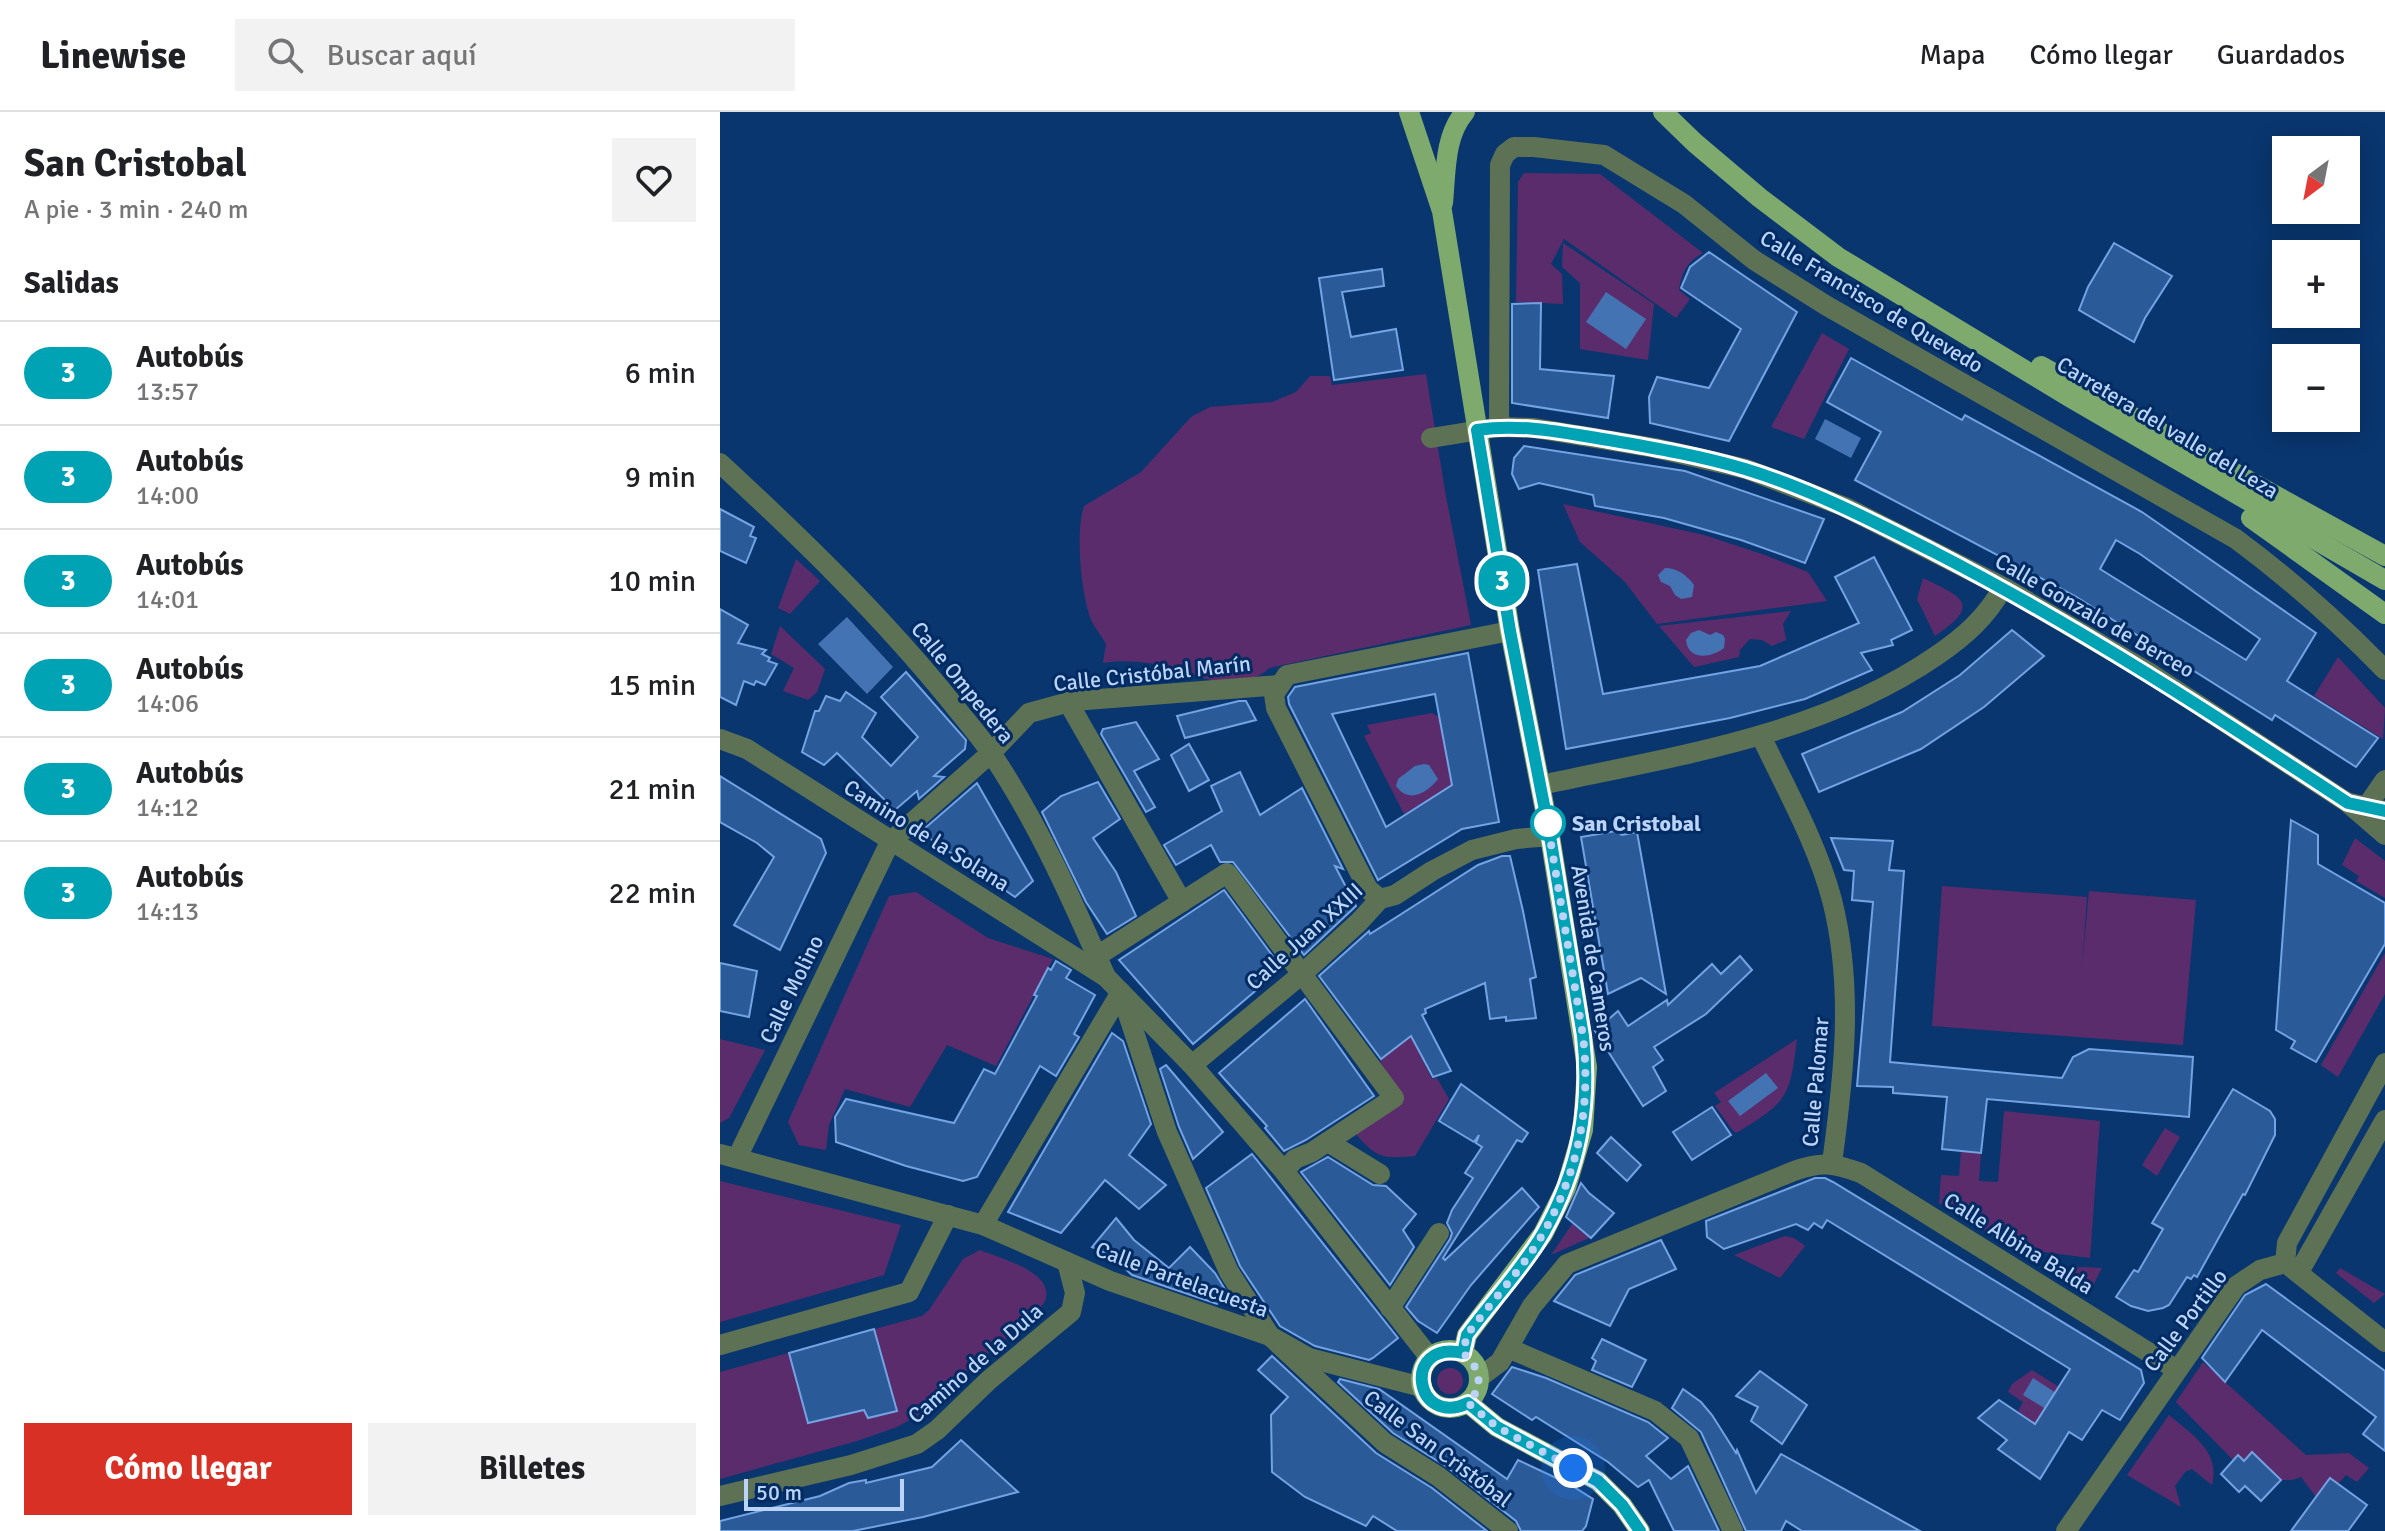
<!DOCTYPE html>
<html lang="es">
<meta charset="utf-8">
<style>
:root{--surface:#fff;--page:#f2f2f2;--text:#202124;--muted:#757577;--line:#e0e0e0;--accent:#d93025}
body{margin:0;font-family:Signika,sans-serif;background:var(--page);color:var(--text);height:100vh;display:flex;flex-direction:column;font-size:30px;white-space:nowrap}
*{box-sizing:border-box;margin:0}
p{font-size:26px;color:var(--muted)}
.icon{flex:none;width:44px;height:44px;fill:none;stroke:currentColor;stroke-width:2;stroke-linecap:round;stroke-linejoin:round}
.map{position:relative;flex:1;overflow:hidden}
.panel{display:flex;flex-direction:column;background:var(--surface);width:720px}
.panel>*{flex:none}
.badge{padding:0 16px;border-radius:26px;font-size:28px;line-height:52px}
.needle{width:52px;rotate:212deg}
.buttons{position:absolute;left:1552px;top:24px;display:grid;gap:16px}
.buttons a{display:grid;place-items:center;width:88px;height:88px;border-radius:0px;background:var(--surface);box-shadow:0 4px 20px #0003;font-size:40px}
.scale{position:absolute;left:24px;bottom:20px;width:160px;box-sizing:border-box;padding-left:8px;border:4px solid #bbd3f6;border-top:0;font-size:22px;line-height:28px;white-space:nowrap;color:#bbd3f6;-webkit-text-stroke:6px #002b63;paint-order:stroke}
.you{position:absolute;width:40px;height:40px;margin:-20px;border:6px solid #fff;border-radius:50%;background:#1a73e8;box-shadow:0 0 0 12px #1a73e833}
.map>.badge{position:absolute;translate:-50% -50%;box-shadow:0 0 0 4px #fff}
h2{padding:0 24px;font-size:30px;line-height:72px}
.round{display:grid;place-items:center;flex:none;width:84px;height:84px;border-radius:0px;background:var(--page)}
.head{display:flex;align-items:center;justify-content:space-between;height:136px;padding:0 24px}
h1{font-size:38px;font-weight:800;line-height:60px}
.cta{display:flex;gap:16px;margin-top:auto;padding:16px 24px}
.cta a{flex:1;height:92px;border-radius:0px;background:var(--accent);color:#fff;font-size:32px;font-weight:800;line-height:92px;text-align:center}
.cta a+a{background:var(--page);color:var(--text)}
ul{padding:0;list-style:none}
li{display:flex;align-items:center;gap:24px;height:104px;padding:0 24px;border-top:2px solid var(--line)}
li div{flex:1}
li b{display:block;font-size:30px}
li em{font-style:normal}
li .badge{min-width:88px;font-weight:700;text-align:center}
header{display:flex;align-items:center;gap:48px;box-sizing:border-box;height:112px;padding:0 40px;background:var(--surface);border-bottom:2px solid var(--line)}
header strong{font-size:38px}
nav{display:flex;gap:44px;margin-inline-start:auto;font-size:28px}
.search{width:560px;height:72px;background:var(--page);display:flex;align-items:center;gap:20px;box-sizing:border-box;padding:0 28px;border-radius:0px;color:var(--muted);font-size:30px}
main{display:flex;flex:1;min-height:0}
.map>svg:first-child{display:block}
</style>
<header>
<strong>Linewise</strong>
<div class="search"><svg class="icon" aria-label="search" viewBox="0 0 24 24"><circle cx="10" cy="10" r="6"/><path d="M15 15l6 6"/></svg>Buscar aquí</div>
<nav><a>Mapa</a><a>Cómo llegar</a><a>Guardados</a></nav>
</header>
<main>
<section class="panel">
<div class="head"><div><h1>San Cristobal</h1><p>A pie · 3 min · 240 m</p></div><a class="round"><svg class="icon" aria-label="heart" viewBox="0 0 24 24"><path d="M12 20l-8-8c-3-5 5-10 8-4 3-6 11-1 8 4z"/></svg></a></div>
<h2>Salidas</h2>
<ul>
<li><span class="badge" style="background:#00a3b4;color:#fff">3</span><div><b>Autobús</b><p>13:57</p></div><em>6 min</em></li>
<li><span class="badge" style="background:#00a3b4;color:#fff">3</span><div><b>Autobús</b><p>14:00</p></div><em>9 min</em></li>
<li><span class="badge" style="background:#00a3b4;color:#fff">3</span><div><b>Autobús</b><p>14:01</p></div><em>10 min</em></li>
<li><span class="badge" style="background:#00a3b4;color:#fff">3</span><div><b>Autobús</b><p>14:06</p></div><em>15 min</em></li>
<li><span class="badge" style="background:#00a3b4;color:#fff">3</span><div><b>Autobús</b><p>14:12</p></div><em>21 min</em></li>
<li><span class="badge" style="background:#00a3b4;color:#fff">3</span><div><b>Autobús</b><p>14:13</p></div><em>22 min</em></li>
</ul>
<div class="cta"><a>Cómo llegar</a><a>Billetes</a></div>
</section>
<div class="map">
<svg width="1665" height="1419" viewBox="0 0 1665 1419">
<rect width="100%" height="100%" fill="#09366f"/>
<g fill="#5b2c6b">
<path d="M804 61 880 62 983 141C967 150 962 159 959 178L970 187 956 206 844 127 831 152 842 162 843 192 796 190 798 70Z"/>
<polygon points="843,131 934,192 928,248 860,237 860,171 842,155"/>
<polygon points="1102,221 1129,237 1084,327 1051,315"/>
<path d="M706 262 725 379 751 513 549 556C534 572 503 572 483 566 472 563 465 557 453 555 430 551 406 547 383 551L386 532C382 525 376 517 372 510 361 484 355 421 364 394L421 360 471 305 490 295 552 290 576 280 590 264H610L612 273Z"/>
<polygon points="843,392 984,423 1045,443 1088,460 1107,489 937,512 905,470 860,430"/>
<polygon points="76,447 100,469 70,502 58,496"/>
<path d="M1203 466C1242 485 1263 492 1215 524L1197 487Z"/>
<polygon points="1071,499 1063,512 1066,528 1052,534 1042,528 1030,527 1020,538 1019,545 974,555 939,514"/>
<polygon points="60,514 105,557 97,580 88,588 63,579 74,556 51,542"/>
<polygon points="1618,545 1665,596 1663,627 1594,584"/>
<polygon points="712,601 720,606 732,673 684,702 644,624 651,621 647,613"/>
<polygon points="1635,726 1665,749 1665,786 1636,769 1639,764 1622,753"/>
<polygon points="1222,774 1367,785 1362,854 1369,779 1476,788 1463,933 1212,914"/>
<polygon points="196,780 268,826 333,847 276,954 227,933 190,995 125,977 109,1013 106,1038 79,1033 68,1010 169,784"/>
<polygon points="1665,841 1665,882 1618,965 1601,953"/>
<path d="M685 913 712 967 717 966 729 987 695 1044C660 1047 657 1046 633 1019L681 987 660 949 678 934 672 925Z"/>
<polygon points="0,927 45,938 9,1006 0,1011"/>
<path d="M1077 927C1070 985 1068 989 1018 1020H1014L995 994 1001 990 994 981Z"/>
<polygon points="1284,999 1380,1009 1370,1146 1292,1136 1219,1091 1221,1063 1239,1064 1241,1039 1261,1041 1259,1069 1278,1070"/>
<polygon points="1445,1016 1460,1025 1437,1064 1422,1053"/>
<polygon points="0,1069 181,1113 164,1163 0,1210"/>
<polygon points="852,1112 869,1126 831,1143"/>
<polygon points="1065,1124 1074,1126 1085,1134 1060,1166 1014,1143"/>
<path d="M260 1138C279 1146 332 1159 326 1186 325 1191 319 1197 316 1202L218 1283 215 1294 177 1315 137 1329 0 1367V1260L202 1204 209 1198 243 1147Z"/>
<polygon points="1363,1155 1382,1156 1368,1183 1341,1164 1345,1157"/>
<polygon points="1620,1156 1665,1182 1654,1191 1616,1161"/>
<polygon points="1483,1250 1586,1343 1629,1341 1649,1356 1637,1370 1626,1363 1618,1372 1610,1366 1596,1385 1581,1365 1572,1368 1561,1368 1532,1340 1524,1349 1518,1343 1513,1348 1456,1290"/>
<circle cx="730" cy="1269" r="13"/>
<polygon points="1312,1258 1339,1275 1315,1312 1298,1299 1303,1290 1288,1280 1292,1272"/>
<path d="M1449 1303C1471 1322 1501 1339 1492 1373L1472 1357 1465 1360 1455 1374 1461 1395 1407 1363Z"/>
</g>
<g fill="#4473b4">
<polygon points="886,180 926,207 906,237 866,210"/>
<polygon points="1105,307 1141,326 1131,346 1095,327"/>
<path d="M945 456C957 456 967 463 974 473L972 485 961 487 955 483 950 474 941 470 938 463Z"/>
<polygon points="127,505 173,555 147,582 98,532"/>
<path d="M979 518 990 523 996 520 1003 523 1005 527 1004 536C991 546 968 549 966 528L971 521Z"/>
<path d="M704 652 709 653 718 667C707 681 689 692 676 674L678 667 695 654Z"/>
<polygon points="1046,961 1058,976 1020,1004 1008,989"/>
<polygon points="1313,1266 1336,1281 1326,1297 1303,1283"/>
</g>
<g fill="#2b5a99" stroke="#74a3e4" stroke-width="2" fill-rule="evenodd">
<polygon points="1394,131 1452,164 1425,206 1414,230 1359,198 1368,175"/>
<polygon points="989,140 1077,200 1009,329 930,311 929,285 937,265 989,276 1021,217 961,176 970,155"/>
<polygon points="662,157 664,174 622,180 631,225 676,217 683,258 614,268 599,166"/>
<polygon points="821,191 820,257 894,264 888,306 792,291 792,192"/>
<path d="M1131 246 1242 308 1245 303 1422 400 1596 521 1567 569 1658 626 1636 655 1555 603 1552 608 1355 484 1135 368 1161 320 1107 290ZM1396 428 1420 442 1540 527 1526 548 1380 457Z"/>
<polygon points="804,334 965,359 1104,407 1085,451 1021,428 944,406 875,394 873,383 819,371 799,377 792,362 794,346"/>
<polygon points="0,397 34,415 30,424 36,426 26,451 0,439"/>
<polygon points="1154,445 1192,518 1171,528 1173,533 1141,541 1152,558 1085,587 1010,606 846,637 818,458 857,452 883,582 1040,554 1139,511 1115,465"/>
<polygon points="0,497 28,513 18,531 46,538 42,542 50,546 48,549 57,552 45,573 36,569 34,573 24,569 16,593 0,585"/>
<polygon points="1292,518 1324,544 1264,595 1201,637 1099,680 1082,642 1182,600 1240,563"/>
<path d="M748 541 779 710 742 717 658 768 569 592 568 585 575 575ZM715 582 732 673 666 715 612 602Z"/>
<polygon points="186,560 246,628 245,637 214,664 224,665 199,687 197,679 175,698 117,641 104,653 82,640 95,599 99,599 106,584 120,589 126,580 156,601 142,625 171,654 198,625 161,585"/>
<polygon points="519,589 526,589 536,608 465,626 457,604"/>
<polygon points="416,610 439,647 414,659 435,695 426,700 381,622 383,617"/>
<polygon points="469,632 489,668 469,679 451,643"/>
<polygon points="520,660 540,703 582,676 623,757 615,754 636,794 584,843 513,750 500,750 491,733 456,753 444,733 502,699 491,674"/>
<polygon points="0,664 101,727 106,741 60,838 14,813 54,745 37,731 0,710"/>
<polygon points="378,670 400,707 373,726 396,760 416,804 387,822 366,790 322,700 341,684"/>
<polygon points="257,671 313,769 295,785 206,724 204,717"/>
<polygon points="1571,708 1598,723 1598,752 1665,791 1665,832 1596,950 1571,936 1575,929 1556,918"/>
<polygon points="896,719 902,723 917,720 946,882 921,866 888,882 861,725"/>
<polygon points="1111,726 1173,729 1169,758 1184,759 1170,950 1342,966 1353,945 1369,937 1473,945 1469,1005 1267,987 1261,1041 1222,1037 1227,985 1173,981 1173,975 1137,974 1153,790 1132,788 1134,759 1124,758"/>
<polygon points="782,744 790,744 803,799 816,865 810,867 816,906 786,909 786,905 770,907 765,871 705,897 706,901 702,903 731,959 713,965 691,924 661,947 599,864 649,819 650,822 758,753"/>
<polygon points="504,778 560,854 547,869 473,932 399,848"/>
<polygon points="1020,844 1032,858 986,902 934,935 943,948 933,955 946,979 923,994 875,919 898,899 908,914 947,888 948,893 992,852 1001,862"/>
<polygon points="336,849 351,858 346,866 375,883 354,922 359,925 336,964 320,954 257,1065 243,1069 186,1054 116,1030 115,1005 126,987 234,1011 264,957 275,962 317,884 314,883 328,856 331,858"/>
<polygon points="0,851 37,859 29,905 0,899"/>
<polygon points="585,887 654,984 586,1028 564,1039 545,1016 547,1014 499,961"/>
<polygon points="392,921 403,929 431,1012 409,1043 446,1073 419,1097 385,1068 341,1121 288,1100"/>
<polygon points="446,953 503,1020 473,1047 459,1015 440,957"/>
<polygon points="741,972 808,1021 802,1030 797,1028 723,1146 725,1148 802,1076 819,1095 751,1173 717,1221 698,1209 686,1195 730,1127 732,1121 727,1111 732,1098 753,1066 745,1061 762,1035 756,1031 759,1023 754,1030 719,1009"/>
<polygon points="1513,977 1550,999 1555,1007 1555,1023 1525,1083 1523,1082 1477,1165 1474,1163 1471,1167 1467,1165 1449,1193 1443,1196 1428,1199 1411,1194 1396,1185 1414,1158 1418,1160 1443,1117 1432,1111"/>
<polygon points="992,995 1011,1023 972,1048 953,1020"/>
<polygon points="891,1025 921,1053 907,1069 877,1041"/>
<polygon points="532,1042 678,1226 653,1246 649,1248 595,1234 560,1214 520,1154 486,1076"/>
<polygon points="608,1045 653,1073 666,1074 696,1102 683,1118 694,1135 670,1173 581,1060"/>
<polygon points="1095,1066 1105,1066 1113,1070 1421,1258 1424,1271 1400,1308 1382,1298 1362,1328 1349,1320 1320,1367 1278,1337 1287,1328 1258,1306 1279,1288 1315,1312 1350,1257 1107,1108 1102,1116 1094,1111 1088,1118 1076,1112 1004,1137 987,1125 986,1109"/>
<polygon points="861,1071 869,1081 894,1101 871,1126 846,1105"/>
<polygon points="396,1106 414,1128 449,1156 470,1135 495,1161 509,1184 497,1192 412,1163 390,1143 372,1135"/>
<polygon points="941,1128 956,1157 909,1177 890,1214 834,1189 855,1163"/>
<polygon points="1546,1172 1665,1259 1665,1339 1643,1322 1656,1305 1542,1218 1505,1270 1482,1246 1525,1183"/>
<polygon points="154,1217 177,1299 148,1306 144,1298 88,1311 69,1241"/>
<polygon points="882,1227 926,1248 912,1275 872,1258 876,1249 872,1246"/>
<polygon points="552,1244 656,1341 712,1376 767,1419 677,1419 653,1404 646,1414 585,1385 552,1360 551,1303 568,1285 538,1258"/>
<polygon points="792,1255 826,1266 928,1310 948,1326 926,1344 951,1367 968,1354 999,1419 954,1419 929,1368 918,1375 888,1350 816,1305 812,1308 772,1282"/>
<polygon points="1040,1259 1087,1293 1062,1332 1031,1309 1038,1295 1016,1284"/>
<polygon points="620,1267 659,1277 787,1367 798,1348 849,1372 873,1387 866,1414 862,1419 801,1419 796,1409 727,1355 673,1321 618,1270"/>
<polygon points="963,1277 981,1290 992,1303 1016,1341 1017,1338 1036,1381 1061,1342 1200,1419 1082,1419 1066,1409 1061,1419 1026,1419 981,1320 952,1296"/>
<polygon points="241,1328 298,1380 203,1405 133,1419 0,1419 0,1409 100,1384 129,1371 146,1368 146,1371 212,1355"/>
<polygon points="1532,1340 1561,1368 1541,1389 1525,1374 1519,1380 1501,1362 1518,1343 1524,1349"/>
<polygon points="1610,1366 1647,1393 1628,1419 1571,1419"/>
</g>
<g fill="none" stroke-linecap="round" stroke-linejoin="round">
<g stroke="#5d7254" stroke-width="20">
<path d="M779 315 780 53 785 42 794 35H814L884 43 964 92 1034 148 1107 194 1516 427C1570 467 1618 510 1665 558"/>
<polyline points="711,326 779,315 814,316 935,336 1026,357 1125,395 1283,475 1433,563 1628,691 1665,723"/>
<path d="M0 351C82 427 162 504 232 591 246 609 261 625 273 644 319 713 353 790 386 865"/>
<polyline points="348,590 462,790"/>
<path d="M1041 624C1066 677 1097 731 1112 788 1134 875 1124 963 1112 1051"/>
<polyline points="0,627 27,637 386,865 472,953 564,1059 710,1246"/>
<path d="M821 673C956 644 1101 623 1216 544 1244 525 1267 505 1283 475"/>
<polyline points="1630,691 1665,699"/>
<polyline points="1647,694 1665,668"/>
<polyline points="660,787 648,777 556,596 554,582 567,563 790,519"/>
<polyline points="377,844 507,761 674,986 592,1040 575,1047 564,1059"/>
<polyline points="403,887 447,1020 509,1160 550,1224 665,1331 719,1365 788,1419"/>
<polyline points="472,953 582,862 639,810 660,787 675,783 712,759 752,738 796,727 830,724"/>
<polyline points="608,1030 660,1062"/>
<polyline points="0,1042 263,1113 390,1169 550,1224 589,1246 702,1275"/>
<polyline points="17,1046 170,730 271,641 309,601 353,589 560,573"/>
<polyline points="263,1113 401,880"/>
<polyline points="1565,1151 1567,1131 1665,951"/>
<polyline points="1568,1153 1665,1230"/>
<polyline points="1579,1160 1665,1008"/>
<polyline points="670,1196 719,1121"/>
<polyline points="0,1233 189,1180 228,1103"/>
<polyline points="788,1236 935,1299 969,1326 1013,1419"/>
<path d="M760 1265 780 1250 812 1194 847 1152 1074 1059C1102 1049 1113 1051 1141 1061L1457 1258"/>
<polyline points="0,1384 131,1353 197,1332 217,1318 269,1268 351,1200 355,1181 347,1150"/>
<polyline points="1346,1419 1516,1174 1540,1158 1565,1151"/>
</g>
<g stroke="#7faa6d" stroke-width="20">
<polyline points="689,0 722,99 790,519 830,724 867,955 863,1018 846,1076 823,1122 747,1223 743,1241"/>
<polyline points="943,0 975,31 1040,86 1118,145 1351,286 1665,468"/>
<path d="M723 91C726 61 724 24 745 0"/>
<polyline points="1321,254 1665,444"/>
<polyline points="1531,406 1665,502"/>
<circle cx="730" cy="1267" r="29"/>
<polyline points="748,1291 777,1315 878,1369 902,1393 920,1419"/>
</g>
</g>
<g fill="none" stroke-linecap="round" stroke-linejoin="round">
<defs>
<path id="line" d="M920 1419 902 1393 878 1369 777 1315 748 1291C694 1317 681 1227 743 1241L747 1223C771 1190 804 1155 824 1120 859 1057 871 995 863 924L830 724 790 519 757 318C801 311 845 321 889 328 935 336 981 344 1025 357 1091 377 1153 409 1214 440 1358 514 1493 602 1628 691L1665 699"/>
</defs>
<use href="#line" stroke="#fff" stroke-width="18"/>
<use href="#line" stroke="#00a3b4" stroke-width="12"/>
<path stroke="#bbd3f6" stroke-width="8" stroke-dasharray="0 14.4" d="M828 711 827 708 863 924C871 995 859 1057 824 1120 804 1155 771 1190 747 1223L743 1241C760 1256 765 1273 748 1291L777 1315 853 1356"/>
</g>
<circle fill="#fff" stroke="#00a3b4" stroke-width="4" cx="828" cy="711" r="16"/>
<g text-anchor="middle" stroke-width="6" stroke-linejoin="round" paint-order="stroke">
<g font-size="22" fill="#bbd3f6" stroke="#002b63">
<text transform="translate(1152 189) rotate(31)" y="8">Calle Francisco de Quevedo</text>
<text transform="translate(1448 315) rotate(31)" y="8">Carretera del valle del Leza</text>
<text transform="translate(1375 503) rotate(30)" y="8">Calle Gonzalo de Berceo</text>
<text transform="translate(432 561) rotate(-6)" y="8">Calle Cristóbal Marín</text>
<text transform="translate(243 570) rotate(51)" y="8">Calle Ompedera</text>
<text transform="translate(207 723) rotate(32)" y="8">Camino de la Solana</text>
<text transform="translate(584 824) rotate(-42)" y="8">Calle Juan XXIII</text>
<text transform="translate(874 846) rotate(81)" y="8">Avenida de Cameros</text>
<text transform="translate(71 877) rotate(-64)" y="8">Calle Molino</text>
<text transform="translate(1095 970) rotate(-85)" y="8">Calle Palomar</text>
<text transform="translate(1299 1131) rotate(32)" y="8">Calle Albina Balda</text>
<text transform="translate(462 1167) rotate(20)" y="8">Calle Partelacuesta</text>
<text transform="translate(1465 1208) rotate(-53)" y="8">Calle Portillo</text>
<text transform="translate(255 1251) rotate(-41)" y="8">Camino de la Dula</text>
<text transform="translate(718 1336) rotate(37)" y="8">Calle San Cristóbal</text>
</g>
<g font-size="22" font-weight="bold" fill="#bbd3f6" stroke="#002b63" text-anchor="start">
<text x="852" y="719">San Cristobal</text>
</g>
</g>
</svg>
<div class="buttons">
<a><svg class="needle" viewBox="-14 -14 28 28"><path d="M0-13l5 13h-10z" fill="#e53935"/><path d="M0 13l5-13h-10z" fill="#757577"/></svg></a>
<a>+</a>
<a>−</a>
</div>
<div class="scale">50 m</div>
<div class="you" style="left:853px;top:1356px"></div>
<b class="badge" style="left:782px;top:469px;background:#00a3b4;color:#fff">3</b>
</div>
</main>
